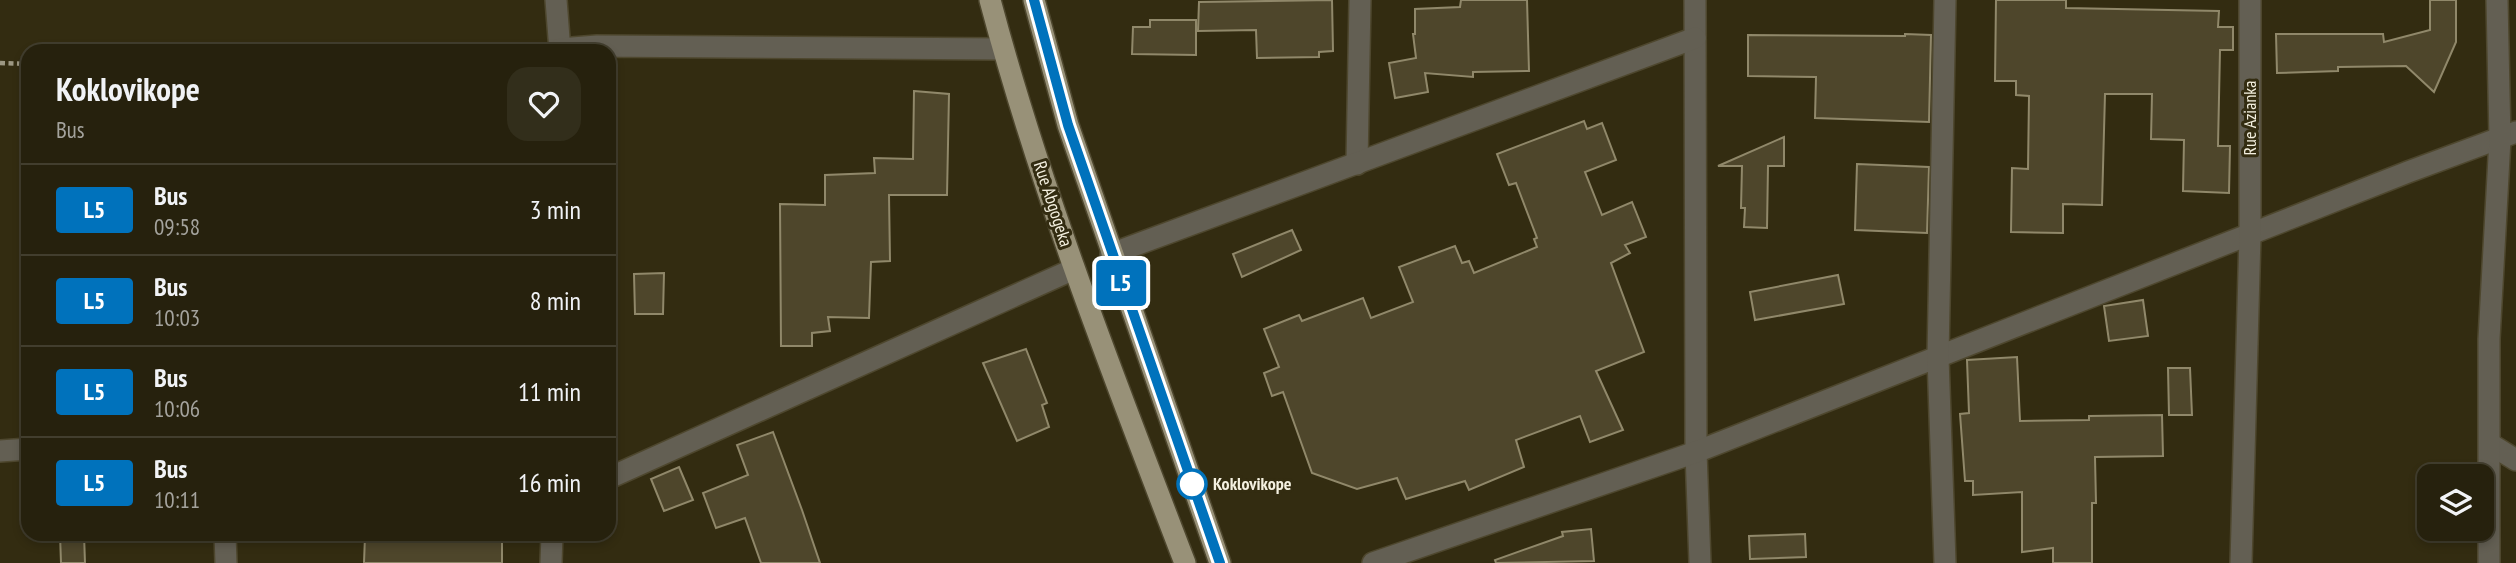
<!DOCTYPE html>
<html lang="fr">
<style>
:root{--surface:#26210d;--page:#322e1b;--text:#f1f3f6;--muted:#a4a39d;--line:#423e2e}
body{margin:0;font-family:"PT Sans Narrow",sans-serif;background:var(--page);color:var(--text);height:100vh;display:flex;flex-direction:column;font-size:26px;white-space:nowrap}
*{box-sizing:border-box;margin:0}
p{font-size:23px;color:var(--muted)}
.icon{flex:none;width:38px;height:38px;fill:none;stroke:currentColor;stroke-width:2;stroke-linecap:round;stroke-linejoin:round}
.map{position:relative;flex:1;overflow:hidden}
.details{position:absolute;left:21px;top:44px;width:595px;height:497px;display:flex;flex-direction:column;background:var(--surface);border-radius:21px;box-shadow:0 4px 10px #0003,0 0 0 2px var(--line)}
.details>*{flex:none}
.badge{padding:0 14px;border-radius:5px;font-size:24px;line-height:46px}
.tools{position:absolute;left:2417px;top:464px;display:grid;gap:14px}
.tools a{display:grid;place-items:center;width:77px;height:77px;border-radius:14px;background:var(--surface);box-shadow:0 4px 10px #0003,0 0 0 2px var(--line);font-size:35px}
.map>.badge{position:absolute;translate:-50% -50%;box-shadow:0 0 0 4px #fff}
.round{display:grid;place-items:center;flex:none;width:74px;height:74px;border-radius:21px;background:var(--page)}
.headline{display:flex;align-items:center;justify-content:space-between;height:119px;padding:0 35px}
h1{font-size:33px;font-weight:700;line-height:52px}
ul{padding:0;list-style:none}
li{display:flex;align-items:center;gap:21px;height:91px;padding:0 35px;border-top:2px solid var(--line)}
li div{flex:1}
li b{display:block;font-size:26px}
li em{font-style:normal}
li .badge{min-width:77px;font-weight:700;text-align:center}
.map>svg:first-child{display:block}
</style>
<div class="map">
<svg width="2516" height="563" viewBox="0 0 2516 563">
<rect width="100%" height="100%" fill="#332c11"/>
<g fill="#4e462b" stroke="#90886a" stroke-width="2">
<polygon points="1332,0 1333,51 1319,52 1319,57 1257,58 1256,30 1198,31 1199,2"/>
<polygon points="1461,0 1527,0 1529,71 1473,72 1473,77 1425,73 1428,92 1395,98 1389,63 1416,58 1413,34 1415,34 1415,9 1460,7"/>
<polygon points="1996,0 2066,0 2066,8 2219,11 2218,27 2233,27 2233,50 2220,50 2218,146 2230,146 2229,193 2183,191 2184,140 2151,139 2152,94 2105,94 2102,205 2063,204 2063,233 2011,232 2012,168 2028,169 2029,96 2016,95 2016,81 1995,81"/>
<polygon points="2430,0 2456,0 2456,42 2434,92 2406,66 2338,67 2338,71 2277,73 2276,34 2383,34 2384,42 2430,30"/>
<polygon points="1150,20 1196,20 1196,55 1132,54 1133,27 1150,27"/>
<polygon points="1905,34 1931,35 1929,122 1815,118 1816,77 1748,76 1748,35 1905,36"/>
<polygon points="914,91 949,94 947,195 889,195 890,261 871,262 869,318 828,317 830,331 812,333 812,346 781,346 780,204 825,205 825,175 875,173 874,158 913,159"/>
<polygon points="1584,121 1587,129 1602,123 1616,160 1585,172 1602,215 1632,202 1646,237 1625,245 1630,253 1611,263 1644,352 1596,371 1623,430 1590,442 1580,416 1516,440 1524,467 1469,490 1465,481 1406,499 1397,478 1357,489 1312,473 1283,392 1272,396 1264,373 1279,367 1264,329 1299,315 1302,321 1363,298 1371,318 1413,302 1399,267 1455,246 1462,263 1469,261 1474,273 1537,247 1534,239 1537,238 1516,183 1509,185 1497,154"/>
<polygon points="1784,137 1784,166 1768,166 1767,228 1744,227 1745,208 1741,208 1742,166 1718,166"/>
<polygon points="1857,164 1929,167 1927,233 1855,230"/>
<polygon points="1292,230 1301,250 1242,277 1233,254"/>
<polygon points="664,273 663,314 635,314 634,274"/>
<polygon points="1838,275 1844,304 1755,320 1750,292"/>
<polygon points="2143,300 2148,336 2109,341 2104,306"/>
<polygon points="1026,349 1047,403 1042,405 1049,427 1017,441 983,363"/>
<polygon points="2017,357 2020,421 2089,420 2089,416 2162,415 2163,456 2095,457 2096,503 2092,503 2092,563 2053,563 2053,548 2022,552 2022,492 1973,495 1973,481 1965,481 1960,414 1969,413 1967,360"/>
<polygon points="2168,368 2190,368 2192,415 2169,415"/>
<polygon points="773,432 802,510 820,563 761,563 745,518 716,528 703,493 748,475 737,445"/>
<polygon points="679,467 693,500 664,511 651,479"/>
<polygon points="1591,529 1594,561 1496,563 1495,560 1563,536 1562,532"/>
<polygon points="60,534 84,534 85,563 61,563"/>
<polygon points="1805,534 1806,557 1750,559 1749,536"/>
<polygon points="365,536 502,539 502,563 364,563"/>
</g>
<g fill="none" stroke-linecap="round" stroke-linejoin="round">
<defs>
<g id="minor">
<polyline points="556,0 560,51"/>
<polyline points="1695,0 1696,452 1700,563"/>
<polyline points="560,49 597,46 1003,49"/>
<polyline points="1357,164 1360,0"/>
<polyline points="1111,254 1695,38"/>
<polyline points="2490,444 2516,460"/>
<polyline points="0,451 28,449"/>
<polyline points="609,478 1074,269"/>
<polyline points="225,534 226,563"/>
<polyline points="551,563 552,534"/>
<polyline points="1373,563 1696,452 2408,172 2516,132"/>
<polyline points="1945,563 1938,357 1945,0"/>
<polyline points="2241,563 2250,235 2250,0"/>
<polyline points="2489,563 2489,339 2500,139 2497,0"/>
</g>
<g id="major">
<path d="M990 0C1041 192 1114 378 1185 563"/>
<polyline points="1034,0 1068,125 1220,563"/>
</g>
</defs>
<use href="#minor" stroke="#4e472e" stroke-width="24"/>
<use href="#major" stroke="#4e472e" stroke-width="24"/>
<polyline stroke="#9d9883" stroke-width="4.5" stroke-dasharray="5 3.5" stroke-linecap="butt" points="0,63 28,64"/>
<use href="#minor" stroke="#635f53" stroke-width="21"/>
<use href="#major" stroke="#989178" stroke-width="21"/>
</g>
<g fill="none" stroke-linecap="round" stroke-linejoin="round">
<defs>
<polyline id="line" points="1034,0 1068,125 1220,563"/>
</defs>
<use href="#line" stroke="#fff" stroke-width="16"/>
<use href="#line" stroke="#0072bc" stroke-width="10"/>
</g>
<circle fill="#fff" stroke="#0072bc" stroke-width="3.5" cx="1192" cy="484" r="14"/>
<g text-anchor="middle" stroke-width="6" stroke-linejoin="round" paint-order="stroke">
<g font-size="18" fill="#f4f0e0" stroke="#332c11">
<text transform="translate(2250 118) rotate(-90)" y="6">Rue Azianka</text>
<text transform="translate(1053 204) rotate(72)" y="6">Rue Abgogeka</text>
</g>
<g font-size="18" font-weight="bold" fill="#f4f0e0" stroke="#332c11" text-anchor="start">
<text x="1213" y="490">Koklovikope</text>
</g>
</g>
</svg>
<div class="tools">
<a><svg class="icon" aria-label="layers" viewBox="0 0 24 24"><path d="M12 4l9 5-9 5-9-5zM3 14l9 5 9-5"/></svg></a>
</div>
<b class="badge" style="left:1121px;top:283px;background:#0072bc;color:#fff">L5</b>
<section class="details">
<div class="headline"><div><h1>Koklovikope</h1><p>Bus</p></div><a class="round"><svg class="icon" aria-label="heart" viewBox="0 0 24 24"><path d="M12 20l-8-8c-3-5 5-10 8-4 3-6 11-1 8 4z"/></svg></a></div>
<ul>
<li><span class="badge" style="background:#0072bc;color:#fff">L5</span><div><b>Bus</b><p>09:58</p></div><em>3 min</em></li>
<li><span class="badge" style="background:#0072bc;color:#fff">L5</span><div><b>Bus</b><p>10:03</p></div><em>8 min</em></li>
<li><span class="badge" style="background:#0072bc;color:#fff">L5</span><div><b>Bus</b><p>10:06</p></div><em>11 min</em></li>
<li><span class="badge" style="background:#0072bc;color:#fff">L5</span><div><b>Bus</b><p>10:11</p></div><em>16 min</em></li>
</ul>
</section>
</div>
